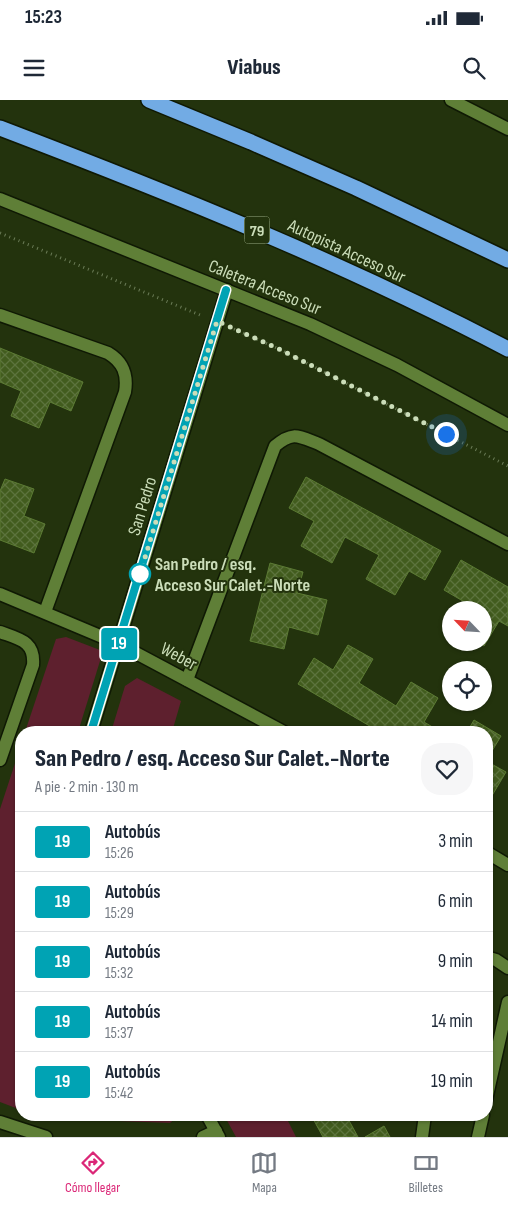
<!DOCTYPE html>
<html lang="es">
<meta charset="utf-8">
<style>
:root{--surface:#fff;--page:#f6f6f7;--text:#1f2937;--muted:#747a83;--line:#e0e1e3;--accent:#db2777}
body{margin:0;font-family:"Sofia Sans Condensed",sans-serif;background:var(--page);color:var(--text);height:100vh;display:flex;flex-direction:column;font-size:19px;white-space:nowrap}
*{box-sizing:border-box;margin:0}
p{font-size:16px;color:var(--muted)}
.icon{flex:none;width:28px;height:28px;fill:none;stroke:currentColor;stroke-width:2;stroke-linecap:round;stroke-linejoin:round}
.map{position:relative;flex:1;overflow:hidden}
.details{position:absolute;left:15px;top:626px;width:478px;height:395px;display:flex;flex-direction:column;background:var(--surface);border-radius:20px;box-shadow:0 1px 4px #0004}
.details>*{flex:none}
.badge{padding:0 10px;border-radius:4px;font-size:18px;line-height:32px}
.needle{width:32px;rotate:295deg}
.controls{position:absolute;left:442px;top:501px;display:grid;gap:10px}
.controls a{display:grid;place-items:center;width:50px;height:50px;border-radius:50%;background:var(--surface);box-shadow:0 1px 4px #0004;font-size:25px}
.you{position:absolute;width:25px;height:25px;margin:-12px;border:4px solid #fff;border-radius:50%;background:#1a73e8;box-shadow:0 0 0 8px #1a73e833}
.map>.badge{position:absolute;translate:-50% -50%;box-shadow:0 0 0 2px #fff}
.round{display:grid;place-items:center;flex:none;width:52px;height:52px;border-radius:20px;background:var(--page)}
.headline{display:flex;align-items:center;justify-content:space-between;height:85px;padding:0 20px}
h1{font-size:24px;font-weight:800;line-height:38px}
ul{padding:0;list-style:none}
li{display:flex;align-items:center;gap:15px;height:60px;padding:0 20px;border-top:1px solid var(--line)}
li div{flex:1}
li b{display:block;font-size:19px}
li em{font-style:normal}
li .badge{min-width:55px;font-weight:700;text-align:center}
.status{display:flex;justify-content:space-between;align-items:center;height:35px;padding:0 25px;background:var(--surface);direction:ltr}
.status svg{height:14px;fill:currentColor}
header{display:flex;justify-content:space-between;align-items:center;height:65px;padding:0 20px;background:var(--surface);font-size:22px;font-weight:800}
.dock{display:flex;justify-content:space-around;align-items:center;height:70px;border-top:1px solid var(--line);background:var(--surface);font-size:14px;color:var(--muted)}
.dock a{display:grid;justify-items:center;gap:2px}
.dock .current{color:var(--accent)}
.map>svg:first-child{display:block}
</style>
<div class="status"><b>15:23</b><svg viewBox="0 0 49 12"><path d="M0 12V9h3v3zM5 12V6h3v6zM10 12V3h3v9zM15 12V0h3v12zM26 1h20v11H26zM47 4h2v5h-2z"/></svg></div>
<header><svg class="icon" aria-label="menu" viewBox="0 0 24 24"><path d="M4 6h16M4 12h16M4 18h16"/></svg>Viabus<svg class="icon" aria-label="search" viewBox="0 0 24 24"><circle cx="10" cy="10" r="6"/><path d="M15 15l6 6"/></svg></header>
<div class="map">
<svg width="508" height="1037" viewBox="0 0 508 1037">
<defs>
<pattern id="building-cross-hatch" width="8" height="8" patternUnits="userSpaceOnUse" patternTransform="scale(1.25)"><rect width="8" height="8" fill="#425c1e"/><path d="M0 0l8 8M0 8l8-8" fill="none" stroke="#5c733d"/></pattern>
</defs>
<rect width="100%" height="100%" fill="#23330d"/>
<g fill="#5e202e">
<polygon points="66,537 100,550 100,561 78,632 25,632 56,539"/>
<polygon points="137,578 181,601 172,632 111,632 125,586"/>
<polygon points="21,645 21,1010 0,1002 0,709"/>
<polygon points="35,1015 179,1015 170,1023 42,1018"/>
<polygon points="224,1015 285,1015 296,1037 236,1037"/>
</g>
<g fill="url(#building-cross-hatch)" stroke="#5c7b34">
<polygon points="0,248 83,282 71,311 50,302 39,328 11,316 21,291 0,282"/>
<polygon points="306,377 441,451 425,480 409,471 395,495 366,479 379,455 345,437 332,463 301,446 314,421 289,408"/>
<polygon points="5,379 34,389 24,416 45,424 34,453 0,440 0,391"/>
<polygon points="461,460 508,487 508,526 499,521 484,546 478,542 484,542 484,510 465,510 468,504 444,490"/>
<polygon points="270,463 303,472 297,493 327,500 318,535 289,527 284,549 250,541"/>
<polygon points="348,545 373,559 359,583 396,606 411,582 438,598 424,622 441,632 380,632 298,584 314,558 333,570"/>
<polygon points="474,620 501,636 486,661 506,672 490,699 486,697 486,632 467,632"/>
<polygon points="311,1015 346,1015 358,1037 323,1037"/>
<polygon points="384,1026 390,1037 365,1037"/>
</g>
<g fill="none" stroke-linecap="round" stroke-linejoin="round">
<defs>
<g id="lane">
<path d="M0 215 108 253C123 262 128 274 125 292L45 512"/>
<path d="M0 532C19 539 35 541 33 565L0 660"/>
<path d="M187 580 275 346C293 331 298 336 319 344L508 444"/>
<polyline points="486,857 496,860 508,868"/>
<polyline points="486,1000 508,902"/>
<polyline points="422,1037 425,1015"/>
<polyline points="478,1037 483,1015"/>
</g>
<g id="street">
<polyline points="0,494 119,544 284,632"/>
<polyline points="91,632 227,190"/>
<polyline points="486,752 508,765"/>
<polyline points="207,1015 219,1037"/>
<polyline points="0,1022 46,1037"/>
<polyline points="203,1037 216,1031"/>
</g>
<g id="secondary">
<polyline points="451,0 508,29"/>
<polyline points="0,99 310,224 397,265 508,325"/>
</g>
<g id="highway">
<polyline points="149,0 251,42 356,88 508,160"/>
<path d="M0 28C173 94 344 163 508 249"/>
</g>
</defs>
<use href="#lane" stroke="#0f1904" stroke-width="15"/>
<use href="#street" stroke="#0f1904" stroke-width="15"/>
<use href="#secondary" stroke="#0f1904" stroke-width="15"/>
<use href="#highway" stroke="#0f1904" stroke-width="18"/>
<g stroke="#6b7c57" stroke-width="3" stroke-dasharray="1 4" stroke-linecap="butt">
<polyline points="0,133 200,215"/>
<polyline points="234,229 279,249 508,366"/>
</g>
<use href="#lane" stroke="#5f7f37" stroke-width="12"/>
<use href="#street" stroke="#5f7f37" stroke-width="12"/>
<use href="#secondary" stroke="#5f7f37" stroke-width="12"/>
<use href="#highway" stroke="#72abe4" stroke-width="15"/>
</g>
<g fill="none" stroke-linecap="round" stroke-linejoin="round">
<defs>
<polyline id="line" points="91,632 226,190"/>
</defs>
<use href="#line" stroke="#fff" stroke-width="11"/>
<use href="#line" stroke="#00a3b4" stroke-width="8"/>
<polyline stroke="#cbddb9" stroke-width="5" stroke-dasharray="0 9" points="140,474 217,221 279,249 446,334"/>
</g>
<circle fill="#fff" stroke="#00a3b4" stroke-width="2.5" cx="140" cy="474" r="10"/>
<g text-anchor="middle" stroke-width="4" stroke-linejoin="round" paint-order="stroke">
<rect fill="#23330d" stroke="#99aa85" stroke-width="1" x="244.5" y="116.5" width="25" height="27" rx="4"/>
<g font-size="16" font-weight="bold" fill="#cbddb9">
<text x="257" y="136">79</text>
</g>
<g font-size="18" fill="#cbddb9" stroke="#23330d">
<text transform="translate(347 151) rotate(25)" y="6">Autopista Acceso Sur</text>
<text transform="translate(265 187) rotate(22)" y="6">Caletera Acceso Sur</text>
<text transform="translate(142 406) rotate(-73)" y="6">San Pedro</text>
<text transform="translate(179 556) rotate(28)" y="6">Weber</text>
</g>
<g font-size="18" font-weight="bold" fill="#cbddb9" stroke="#23330d" text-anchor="start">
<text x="155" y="470">San Pedro / esq.<tspan x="155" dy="21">Acceso Sur Calet.-Norte</tspan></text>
</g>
</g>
</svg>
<div class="controls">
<a><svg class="needle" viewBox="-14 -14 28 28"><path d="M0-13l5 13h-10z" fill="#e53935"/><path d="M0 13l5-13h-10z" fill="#747a83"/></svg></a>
<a><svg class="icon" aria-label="locate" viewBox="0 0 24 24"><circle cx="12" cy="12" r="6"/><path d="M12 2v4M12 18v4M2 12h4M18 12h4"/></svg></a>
</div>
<div class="you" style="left:446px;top:334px"></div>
<b class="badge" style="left:119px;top:544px;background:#00a3b4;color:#fff">19</b>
<section class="details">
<div class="headline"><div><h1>San Pedro / esq. Acceso Sur Calet.-Norte</h1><p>A pie · 2 min · 130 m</p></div><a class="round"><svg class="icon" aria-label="heart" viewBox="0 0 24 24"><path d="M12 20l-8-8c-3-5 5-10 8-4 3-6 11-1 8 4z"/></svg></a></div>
<ul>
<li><span class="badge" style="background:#00a3b4;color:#fff">19</span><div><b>Autobús</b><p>15:26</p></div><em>3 min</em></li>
<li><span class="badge" style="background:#00a3b4;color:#fff">19</span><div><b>Autobús</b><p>15:29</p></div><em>6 min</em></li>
<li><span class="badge" style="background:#00a3b4;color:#fff">19</span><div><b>Autobús</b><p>15:32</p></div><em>9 min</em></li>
<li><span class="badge" style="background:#00a3b4;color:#fff">19</span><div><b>Autobús</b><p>15:37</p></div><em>14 min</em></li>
<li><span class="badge" style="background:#00a3b4;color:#fff">19</span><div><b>Autobús</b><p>15:42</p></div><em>19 min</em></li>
</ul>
</section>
</div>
<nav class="dock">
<a class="current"><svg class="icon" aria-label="directions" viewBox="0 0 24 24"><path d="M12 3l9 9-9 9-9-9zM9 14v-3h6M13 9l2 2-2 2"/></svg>Cómo llegar</a>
<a><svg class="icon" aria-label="map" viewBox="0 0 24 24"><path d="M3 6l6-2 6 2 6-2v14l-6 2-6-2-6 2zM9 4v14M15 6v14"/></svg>Mapa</a>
<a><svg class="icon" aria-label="tickets" viewBox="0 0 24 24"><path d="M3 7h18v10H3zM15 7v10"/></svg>Billetes</a>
</nav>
